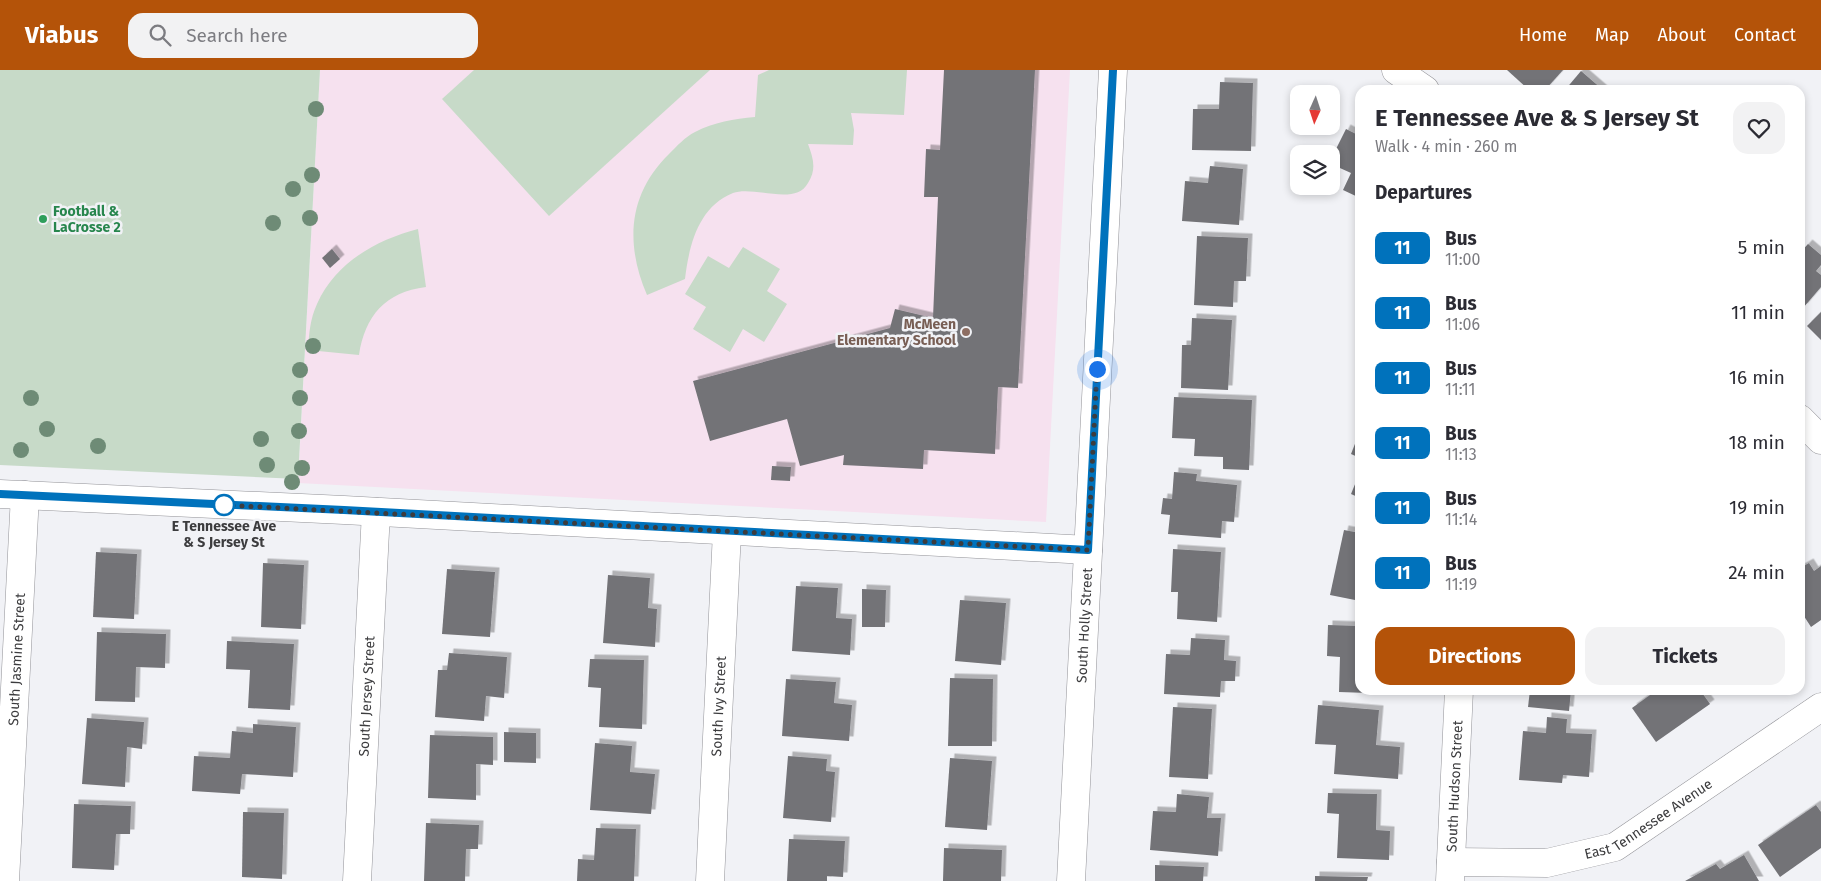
<!DOCTYPE html>
<meta charset="utf-8">
<style>
:root{--surface:#fff;--page:#f2f2f3;--text:#2b2b33;--muted:#7c7c81;--accent:#b45309}
body{margin:0;font-family:"Fira Sans",sans-serif;background:var(--page);color:var(--text);height:100vh;display:flex;flex-direction:column;font-size:19px;white-space:nowrap}
*{box-sizing:border-box;margin:0}
p{font-size:16px;color:var(--muted)}
.icon{flex:none;width:28px;height:28px;fill:none;stroke:currentColor;stroke-width:2;stroke-linecap:round;stroke-linejoin:round}
.map{position:relative;flex:1;overflow:hidden}
.sheet{position:absolute;left:1355px;top:15px;width:450px;height:610px;display:flex;flex-direction:column;background:var(--surface);border-radius:15px;box-shadow:0 2px 8px #0003}
.sheet>*{flex:none}
.badge{padding:0 10px;border-radius:8px;font-size:18px;line-height:32px}
.needle{width:32px;rotate:183deg}
.tools{position:absolute;left:1290px;top:15px;display:grid;gap:10px}
.tools a{display:grid;place-items:center;width:50px;height:50px;border-radius:10px;background:var(--surface);box-shadow:0 2px 8px #0003;font-size:25px}
.you{position:absolute;width:25px;height:25px;margin:-12px;border:4px solid #fff;border-radius:50%;background:#1a73e8;box-shadow:0 0 0 8px #1a73e833}
.map>.badge{position:absolute;translate:-50% -50%;box-shadow:0 0 0 2px #fff}
h2{padding:0 20px;font-size:19px;line-height:45px}
.round{display:grid;place-items:center;flex:none;width:52px;height:52px;border-radius:15px;background:var(--page)}
.overview{display:flex;align-items:center;justify-content:space-between;height:85px;padding:0 20px}
h1{font-size:24px;font-weight:700;line-height:38px}
.button{display:flex;gap:10px;margin-top:auto;padding:10px 20px}
.button a{flex:1;height:58px;border-radius:15px;background:var(--accent);color:#fff;font-size:20px;font-weight:700;line-height:58px;text-align:center}
.button a+a{background:var(--page);color:var(--text)}
ul{padding:0;list-style:none}
li{display:flex;align-items:center;gap:15px;height:65px;padding:0 20px}
li div{flex:1}
li b{display:block;font-size:19px}
li em{font-style:normal}
li .badge{min-width:55px;font-weight:700;text-align:center}
header{display:flex;align-items:center;gap:30px;box-sizing:border-box;height:70px;padding:0 25px;background:var(--accent);color:#fff}
header strong{font-size:24px}
nav{display:flex;gap:28px;margin-inline-start:auto;font-size:18px}
.search{width:350px;height:45px;background:var(--page);display:flex;align-items:center;gap:12px;box-sizing:border-box;padding:0 18px;border-radius:15px;color:var(--muted);font-size:19px}
.map>svg:first-child{display:block}
</style>
<header>
<strong>Viabus</strong>
<div class="search"><svg class="icon" aria-label="search" viewBox="0 0 24 24"><circle cx="10" cy="10" r="6"/><path d="M15 15l6 6"/></svg>Search here</div>
<nav><a>Home</a><a>Map</a><a>About</a><a>Contact</a></nav>
</header>
<div class="map">
<svg width="1821" height="811" viewBox="0 0 1821 811">
<defs>
<filter id="shadow"><feDropShadow dx="4.5" dy="-4.5" stdDeviation="0" flood-color="#0004"/></filter>
</defs>
<rect width="100%" height="100%" fill="#f1f2f6"/>
<polygon fill="#f6e1ef" points="320,0 1070,0 1046,452 298,413"/>
<g fill="#c7dac8">
<polygon points="0,0 320,0 298,409 0,395"/>
<polygon points="474,0 710,0 549,146 442,29"/>
<path d="M769 0H907L904 45 851 43 854 60 853 75 808 74C813 88 817 99 808 113 795 137 754 115 733 123 698 137 689 176 685 209L647 225C625 174 628 124 669 84 677 76 685 67 695 62 714 52 734 49 755 47L758 5Z"/>
<path d="M418 159 426 217C385 222 365 246 359 285L308 280C309 264 310 249 317 234 335 193 376 170 418 159Z"/>
<polygon points="743,177 780,199 767,221 787,234 764,272 743,259 730,282 693,259 706,237 685,224 708,186 729,198"/>
</g>
<g fill="#737377" filter="url(#shadow)">
<polygon points="944,0 1035,0 1018,318 998,317 995,384 924,380 923,399 843,395 844,385 800,396 787,349 710,371 693,311 890,258 895,239 933,248 938,127 924,127 926,79 940,80"/>
<polygon points="1507,0 1563,0 1545,20 1529,20"/>
<polygon points="1581,1 1603,20 1565,20"/>
<polygon points="1220,12 1253,13 1251,81 1192,80 1193,39 1219,39"/>
<polygon points="1346,59 1360,66 1360,128 1343,120 1351,103 1331,94 1331,89"/>
<polygon points="1210,96 1243,99 1239,155 1182,151 1185,111 1208,113"/>
<polygon points="1197,166 1248,168 1246,211 1234,211 1233,237 1194,235"/>
<polygon points="1808,174 1821,185 1821,195 1816,201 1821,205 1821,217 1803,238 1800,235 1800,183"/>
<polygon points="332,179 340,189 330,198 322,188"/>
<polygon points="1821,242 1821,270 1807,256"/>
<polygon points="1192,248 1232,250 1228,320 1181,318 1182,275 1191,275"/>
<polygon points="1174,327 1252,330 1249,400 1223,399 1223,387 1194,386 1195,369 1172,368"/>
<polygon points="1360,361 1360,388 1351,384"/>
<polygon points="772,396 791,397 790,411 771,410"/>
<polygon points="1174,402 1197,404 1196,411 1237,415 1234,452 1222,451 1221,468 1168,464 1170,445 1161,444 1163,428 1172,429"/>
<polygon points="1360,402 1360,428 1351,424"/>
<polygon points="1344,460 1360,463 1360,531 1330,525"/>
<polygon points="1173,479 1221,482 1217,552 1177,549 1178,522 1171,522"/>
<polygon points="96,482 137,484 134,549 93,547"/>
<polygon points="263,493 304,495 301,559 261,557"/>
<polygon points="1809,493 1814,501 1821,496 1821,550 1811,557 1800,540 1800,498"/>
<polygon points="447,499 495,502 490,567 442,564"/>
<polygon points="608,505 650,508 648,538 657,539 655,577 603,573"/>
<polygon points="796,516 838,518 836,548 852,549 850,585 792,581"/>
<polygon points="862,519 886,520 885,557 862,557"/>
<polygon points="960,530 1006,533 1001,595 955,591"/>
<polygon points="1328,555 1360,556 1360,620 1398,620 1398,624 1339,622 1340,587 1327,586"/>
<polygon points="97,562 166,564 165,598 136,597 135,632 95,631"/>
<polygon points="1191,568 1225,570 1224,590 1236,591 1235,611 1221,611 1220,627 1164,624 1166,584 1190,585"/>
<polygon points="227,571 294,574 290,640 248,638 250,600 226,599"/>
<polygon points="449,583 507,587 504,628 486,626 484,651 435,647 438,600 447,600"/>
<polygon points="590,589 644,590 642,659 599,657 601,618 588,617"/>
<polygon points="950,608 993,609 992,676 948,676"/>
<polygon points="786,609 836,612 834,633 852,635 849,671 782,666"/>
<polygon points="1530,620 1571,620 1569,641 1528,637"/>
<polygon points="1657,620 1700,620 1710,634 1656,672 1632,638"/>
<polygon points="1318,635 1379,640 1376,675 1400,677 1398,709 1334,704 1336,675 1315,674"/>
<polygon points="1173,637 1212,639 1208,709 1169,707"/>
<polygon points="1547,647 1567,649 1566,663 1592,664 1589,707 1563,705 1562,713 1519,710 1523,661 1546,663"/>
<polygon points="87,648 144,652 142,679 127,677 125,717 82,714"/>
<polygon points="253,654 296,657 293,707 242,704 240,724 192,721 194,686 230,688 232,661 253,663"/>
<polygon points="504,662 536,663 536,693 504,692"/>
<polygon points="430,665 493,667 493,695 476,694 476,730 428,728"/>
<polygon points="595,673 632,676 630,702 655,704 651,744 590,740"/>
<polygon points="788,686 827,689 826,701 835,702 831,752 783,748"/>
<polygon points="950,688 992,691 987,760 945,757"/>
<polygon points="1328,723 1377,724 1376,760 1390,761 1389,790 1337,788 1339,744 1327,743"/>
<polygon points="1177,724 1209,727 1207,748 1221,748 1218,786 1150,780 1153,741 1176,742"/>
<polygon points="74,734 131,736 130,764 116,764 114,800 72,798"/>
<polygon points="1816,735 1821,742 1821,778 1780,807 1758,775"/>
<polygon points="243,742 284,743 282,809 242,807"/>
<polygon points="426,753 479,755 478,779 466,779 465,811 424,811"/>
<polygon points="596,758 636,759 634,811 577,811 578,789 594,790"/>
<polygon points="789,769 845,771 843,807 827,806 827,811 787,811"/>
<polygon points="944,778 1002,780 1001,811 943,811"/>
<polygon points="1744,785 1759,811 1685,811 1716,794 1720,799"/>
<polygon points="1155,795 1204,797 1203,811 1155,811"/>
<polygon points="1315,806 1368,807 1367,811 1315,811"/>
</g>
<g fill="none" stroke-linecap="round" stroke-linejoin="round">
<defs>
<g id="minor">
<polyline points="1396,0 1425,20"/>
<polyline points="1800,349 1821,370"/>
<polyline points="0,424 344,440 1088,480"/>
<path id="s1" d="M1451 792 1547 793 1615 777 1821 637"/>
<path id="s2" d="M5 811 25 425"/>
<path id="s3" d="M357 811 376 442"/>
<path id="s4" d="M710 811 727 462"/>
<path id="s5" d="M1450 811 1459 620"/>
</g>
<g id="major">
<path id="s6" d="M1071 811 1113 0"/>
</g>
</defs>
<use href="#minor" stroke="#939398" stroke-width="29"/>
<use href="#major" stroke="#939398" stroke-width="29"/>
<use href="#minor" stroke="#fff" stroke-width="28"/>
<use href="#major" stroke="#fff" stroke-width="28"/>
</g>
<g fill="#6e8b76">
<circle cx="316" cy="39" r="8"/>
<circle cx="312" cy="105" r="8"/>
<circle cx="293" cy="119" r="8"/>
<circle cx="310" cy="148" r="8"/>
<circle cx="273" cy="153" r="8"/>
<circle cx="313" cy="276" r="8"/>
<circle cx="300" cy="300" r="8"/>
<circle cx="31" cy="328" r="8"/>
<circle cx="300" cy="328" r="8"/>
<circle cx="47" cy="359" r="8"/>
<circle cx="299" cy="361" r="8"/>
<circle cx="261" cy="369" r="8"/>
<circle cx="98" cy="376" r="8"/>
<circle cx="21" cy="380" r="8"/>
<circle cx="267" cy="395" r="8"/>
<circle cx="302" cy="398" r="8"/>
<circle cx="292" cy="412" r="8"/>
</g>
<g fill="none" stroke-linecap="round" stroke-linejoin="round">
<defs>
<polyline id="line" points="0,424 344,440 1088,480 1113,0"/>
</defs>
<use href="#line" stroke="#fff" stroke-width="11"/>
<use href="#line" stroke="#0072bc" stroke-width="8"/>
<polyline stroke="#3c3c3e" stroke-width="5" stroke-dasharray="0 9" points="224,435 1088,480 1097,299"/>
</g>
<circle fill="#2e9e5b" stroke="#f1f2f6" stroke-width="2" cx="43" cy="149" r="5"/>
<circle fill="#8d6e63" stroke="#f1f2f6" stroke-width="2" cx="966" cy="262" r="5"/>
<circle fill="#fff" stroke="#0072bc" stroke-width="2.5" cx="224" cy="435" r="10"/>
<g text-anchor="middle" stroke-width="5" stroke-linejoin="round" paint-order="stroke">
<g font-size="14" font-weight="bold" fill="#27864d" stroke="#f1f2f6" text-anchor="start">
<text x="53" y="146">Football &amp;<tspan x="53" dy="16">LaCrosse 2</tspan></text>
</g>
<g font-size="14" font-weight="bold" fill="#785e54" stroke="#f1f2f6" text-anchor="end">
<text x="956" y="259">McMeen<tspan x="956" dy="16">Elementary School</tspan></text>
</g>
<g font-size="14" font-weight="bold" fill="#3c3c3e" stroke="#f1f2f6">
<text x="224" y="461">E Tennessee Ave<tspan x="224" dy="16">&amp; S Jersey St</tspan></text>
</g>
<g font-size="14" fill="#3c3c3e" stroke="#f1f2f6">
<text dy="5" stroke="none"><textPath href="#s6" startOffset="256">South Holly Street</textPath></text>
<text dy="5" stroke="none"><textPath href="#s2" startOffset="222">South Jasmine Street</textPath></text>
<text dy="5" stroke="none"><textPath href="#s3" startOffset="185">South Jersey Street</textPath></text>
<text dy="5" stroke="none"><textPath href="#s4" startOffset="175">South Ivy Street</textPath></text>
<text dy="5" stroke="none"><textPath href="#s5" startOffset="95">South Hudson Street</textPath></text>
<text dy="5" stroke="none"><textPath href="#s1" startOffset="208">East Tennessee Avenue</textPath></text>
</g>
</g>
</svg>
<div class="tools">
<a><svg class="needle" viewBox="-14 -14 28 28"><path d="M0-13l5 13h-10z" fill="#e53935"/><path d="M0 13l5-13h-10z" fill="#7c7c81"/></svg></a>
<a><svg class="icon" aria-label="layers" viewBox="0 0 24 24"><path d="M12 4l9 5-9 5-9-5zM3 14l9 5 9-5"/></svg></a>
</div>
<div class="you" style="left:1097px;top:299px"></div>
<section class="sheet">
<div class="overview"><div><h1>E Tennessee Ave &amp; S Jersey St</h1><p>Walk · 4 min · 260 m</p></div><a class="round"><svg class="icon" aria-label="heart" viewBox="0 0 24 24"><path d="M12 20l-8-8c-3-5 5-10 8-4 3-6 11-1 8 4z"/></svg></a></div>
<h2>Departures</h2>
<ul>
<li><span class="badge" style="background:#0072bc;color:#fff">11</span><div><b>Bus</b><p>11:00</p></div><em>5 min</em></li>
<li><span class="badge" style="background:#0072bc;color:#fff">11</span><div><b>Bus</b><p>11:06</p></div><em>11 min</em></li>
<li><span class="badge" style="background:#0072bc;color:#fff">11</span><div><b>Bus</b><p>11:11</p></div><em>16 min</em></li>
<li><span class="badge" style="background:#0072bc;color:#fff">11</span><div><b>Bus</b><p>11:13</p></div><em>18 min</em></li>
<li><span class="badge" style="background:#0072bc;color:#fff">11</span><div><b>Bus</b><p>11:14</p></div><em>19 min</em></li>
<li><span class="badge" style="background:#0072bc;color:#fff">11</span><div><b>Bus</b><p>11:19</p></div><em>24 min</em></li>
</ul>
<div class="button"><a>Directions</a><a>Tickets</a></div>
</section>
</div>
